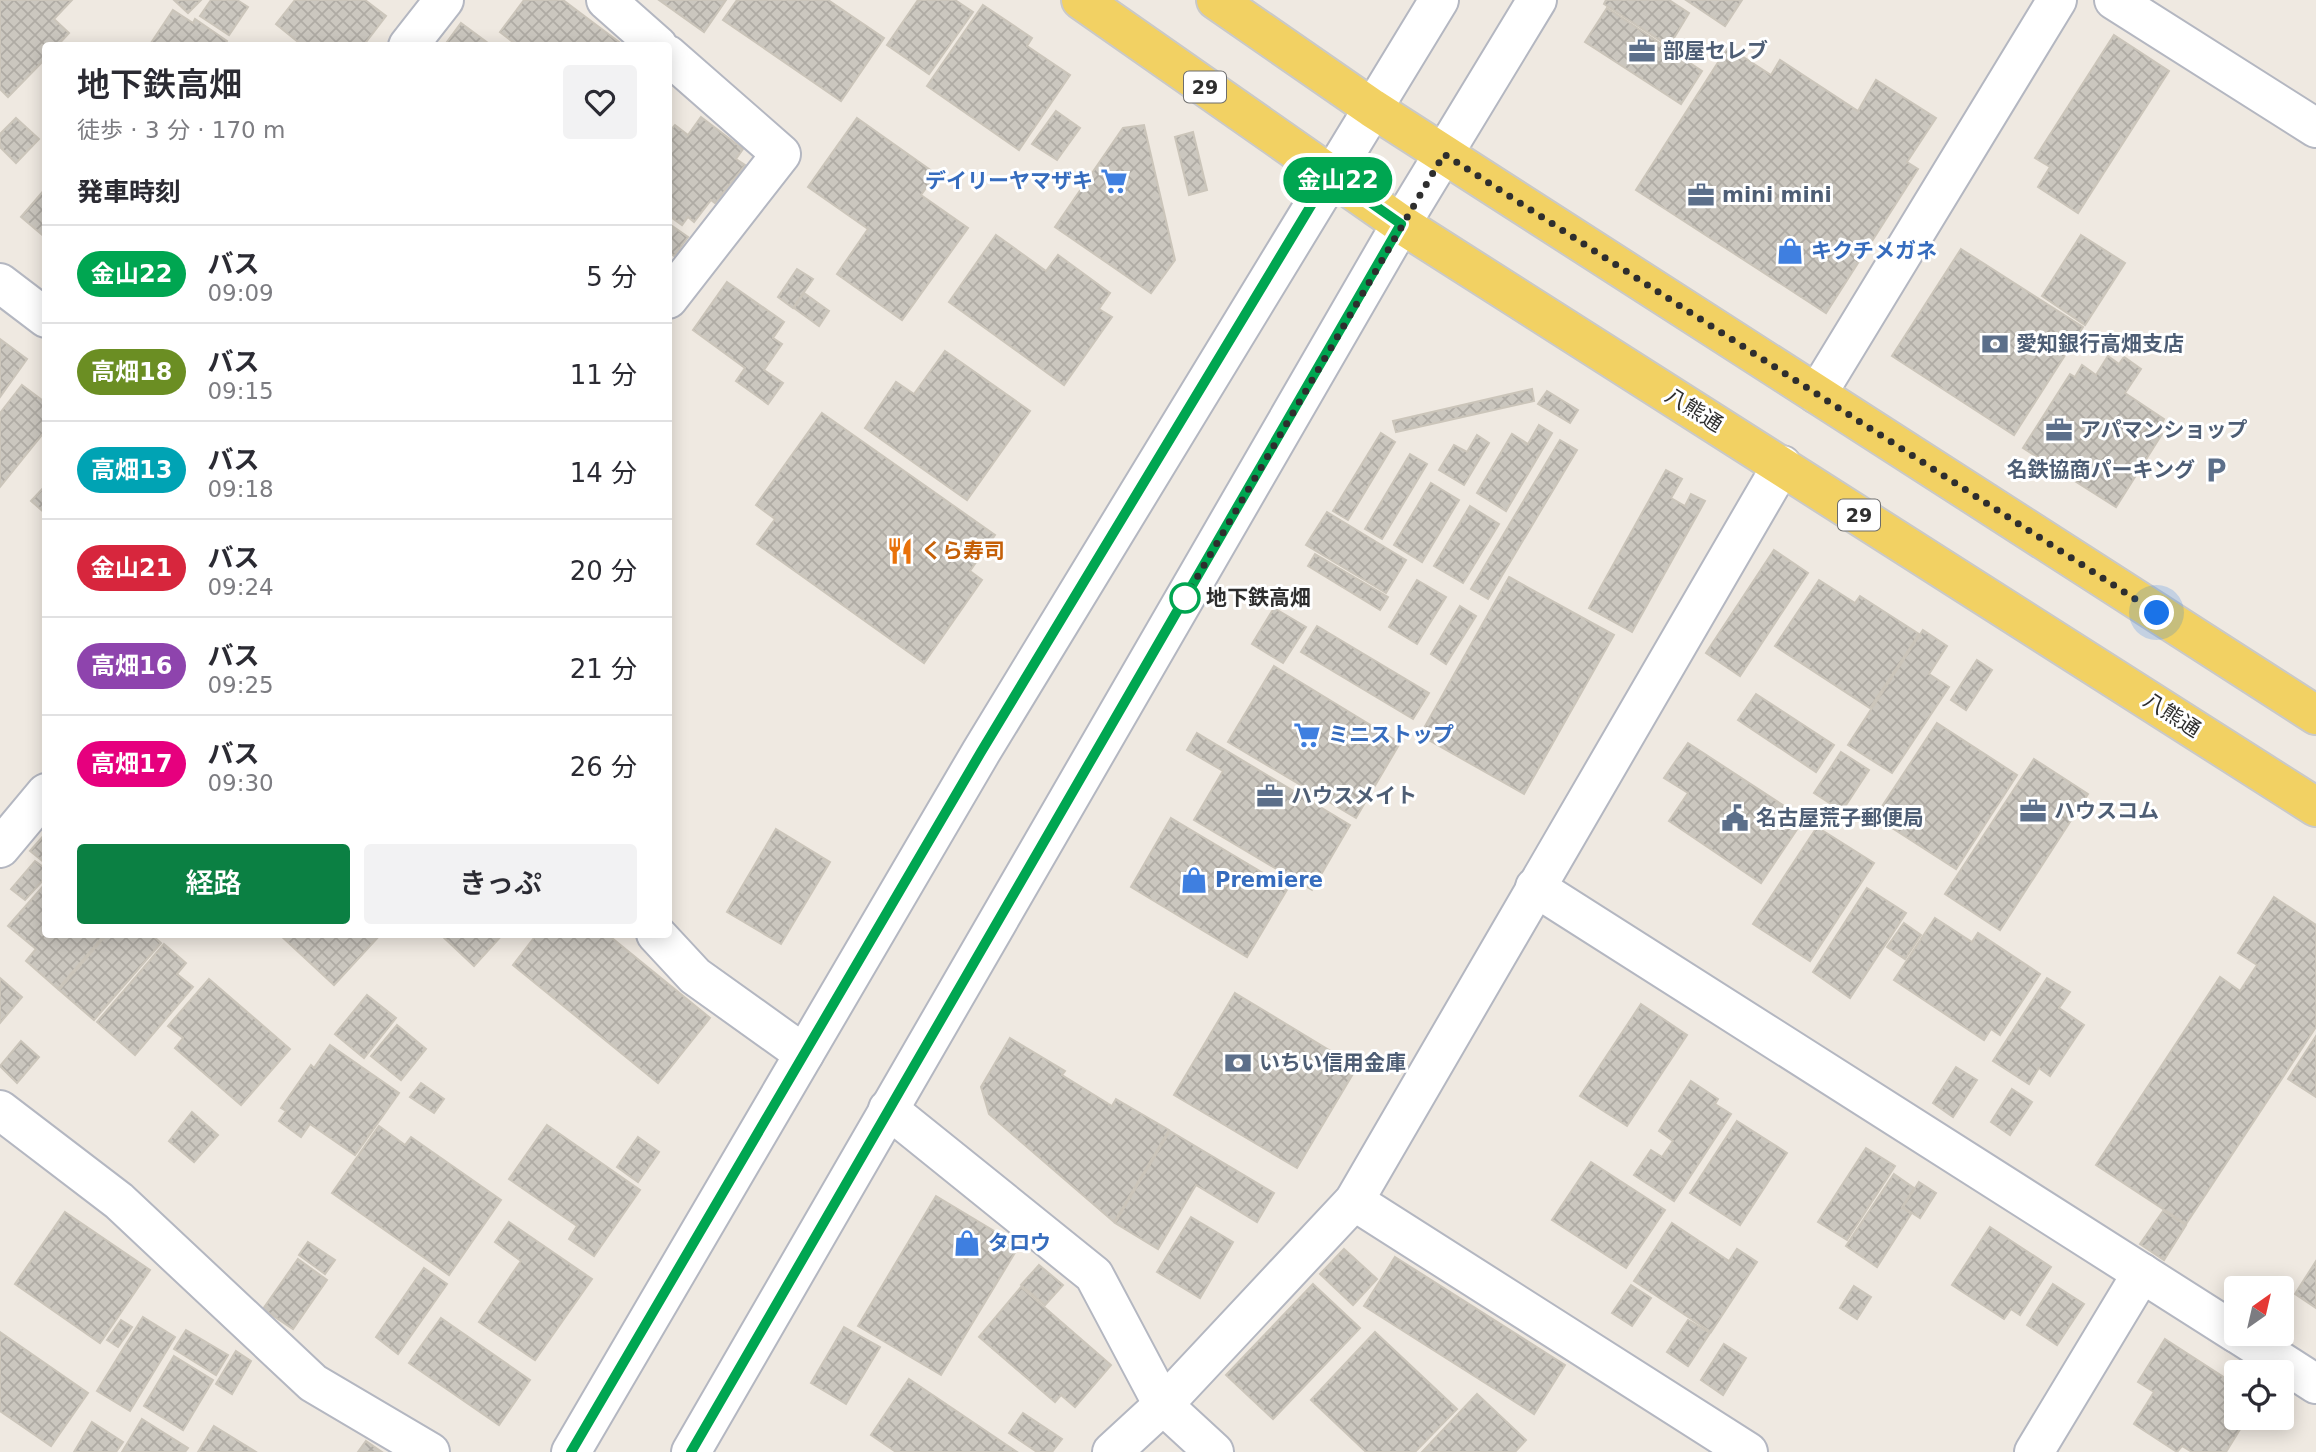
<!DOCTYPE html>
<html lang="ja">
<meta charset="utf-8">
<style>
:root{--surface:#fff;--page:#f2f2f3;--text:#2b2b33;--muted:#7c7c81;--line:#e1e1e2;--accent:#0b8043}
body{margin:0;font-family:"DejaVu Sans","Noto Sans JP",sans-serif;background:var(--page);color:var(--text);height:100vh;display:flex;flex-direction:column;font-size:26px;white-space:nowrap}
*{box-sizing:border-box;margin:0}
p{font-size:23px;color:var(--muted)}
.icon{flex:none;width:38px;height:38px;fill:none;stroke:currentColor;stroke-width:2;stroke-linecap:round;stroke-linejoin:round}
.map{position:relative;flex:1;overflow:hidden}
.side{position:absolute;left:42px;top:42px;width:630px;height:896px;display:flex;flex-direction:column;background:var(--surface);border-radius:7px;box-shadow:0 4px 18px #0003}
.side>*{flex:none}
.badge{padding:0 14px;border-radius:23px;font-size:24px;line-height:46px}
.needle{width:46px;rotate:34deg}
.buttons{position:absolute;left:2224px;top:1276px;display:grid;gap:14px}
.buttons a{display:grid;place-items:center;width:70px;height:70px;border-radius:7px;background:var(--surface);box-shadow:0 4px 18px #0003;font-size:35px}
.you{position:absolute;width:35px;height:35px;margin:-18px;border:5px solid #fff;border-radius:50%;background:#1a73e8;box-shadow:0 0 0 10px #1a73e833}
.map>.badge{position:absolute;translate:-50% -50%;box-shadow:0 0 0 4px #fff}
h2{padding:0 35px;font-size:26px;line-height:63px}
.round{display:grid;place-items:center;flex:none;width:74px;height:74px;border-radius:7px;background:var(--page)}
.head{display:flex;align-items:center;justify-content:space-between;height:119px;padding:0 35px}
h1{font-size:33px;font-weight:600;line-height:52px}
.action{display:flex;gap:14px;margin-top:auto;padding:14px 35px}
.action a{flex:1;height:80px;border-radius:7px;background:var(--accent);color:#fff;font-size:28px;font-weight:600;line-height:80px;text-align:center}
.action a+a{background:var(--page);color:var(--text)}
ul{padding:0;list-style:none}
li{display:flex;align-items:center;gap:21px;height:98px;padding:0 35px;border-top:2px solid var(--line)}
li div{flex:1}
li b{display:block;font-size:26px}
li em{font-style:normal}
li .badge{min-width:77px;font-weight:700;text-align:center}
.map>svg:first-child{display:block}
</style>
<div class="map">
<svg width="2316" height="1452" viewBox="0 0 2316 1452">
<defs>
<pattern id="building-cross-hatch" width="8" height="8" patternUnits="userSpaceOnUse" patternTransform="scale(1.75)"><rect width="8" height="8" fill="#cbc7bf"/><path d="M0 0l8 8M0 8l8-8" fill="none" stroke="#afaba4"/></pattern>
</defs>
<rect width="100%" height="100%" fill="#efe9e1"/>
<g fill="url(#building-cross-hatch)" stroke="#cbc5ba" stroke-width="2">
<polygon points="0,0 72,0 54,19 69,33 57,46 46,46 46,58 8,97 0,89"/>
<polygon points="174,0 201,0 188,13"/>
<polygon points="211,0 237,0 248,7 229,35 200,16"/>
<polygon points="295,0 365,0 386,16 363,46 303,46 276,24"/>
<polygon points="524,0 563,0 623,45 518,46 500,32"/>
<polygon points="659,0 726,0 704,32"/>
<polygon points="737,0 828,0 884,38 841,101 723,20"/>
<polygon points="918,0 955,0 973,12 929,74 887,45"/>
<polygon points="1606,0 1669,0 1689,13 1669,46 1604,4"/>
<polygon points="1686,0 1742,0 1725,26"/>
<polygon points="983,5 1032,38 1027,46 1070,75 1019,150 927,86"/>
<polygon points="1607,8 1702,71 1681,104 1585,42"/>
<polygon points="173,10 193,23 195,19 227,41 224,46 149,46"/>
<polygon points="461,23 492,46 444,46"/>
<polygon points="2114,35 2169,71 2078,213 2038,187 2050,167 2035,158"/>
<polygon points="1728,47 1771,75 1780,60 1858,111 1876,80 1936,118 1907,162 1918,169 1826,313 1636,190"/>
<polygon points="1056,111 1080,128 1057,160 1032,144"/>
<polygon points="701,117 743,149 736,159 745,165 715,203 711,200 694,222 688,217 682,225 668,215 668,133 675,125 688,135"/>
<polygon points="16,118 39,139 16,163 0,147 0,134"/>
<polygon points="857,118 936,174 921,195 968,228 902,320 837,274 868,229 808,187"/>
<polygon points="1144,125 1175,260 1151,293 1055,227 1123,128"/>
<polygon points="1193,132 1207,190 1189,195 1175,137"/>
<polygon points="45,189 46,189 46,238 21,217"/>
<polygon points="668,223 688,237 674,256 668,252"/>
<polygon points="996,235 1046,271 1058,255 1110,293 1099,309 1112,317 1064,385 949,302"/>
<polygon points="2081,235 2125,263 2085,325 2042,296"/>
<polygon points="1961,249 2083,327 2014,435 1892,356"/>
<polygon points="797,269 813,279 793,308 778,297"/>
<polygon points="727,282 784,322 773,338 782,344 764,370 783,383 768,404 736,381 745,368 693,330"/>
<polygon points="804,293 829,311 819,326 794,308"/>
<polygon points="0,339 27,359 0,397"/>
<polygon points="945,351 1030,411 967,500 865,428 896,382 914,394"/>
<polygon points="2108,356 2119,364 2124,357 2141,369 2125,393 2164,419 2158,431 2162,434 2116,507 2023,448 2070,374 2075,377 2082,365 2096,375"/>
<polygon points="22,385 46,403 46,430 0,487 0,413"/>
<polygon points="1532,389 1534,401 1396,432 1393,421"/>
<polygon points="1547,391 1578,410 1570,423 1538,404"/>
<polygon points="822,413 995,535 970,571 982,580 924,663 757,544 775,519 756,505"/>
<polygon points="1539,425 1552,433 1506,511 1477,493 1512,434 1528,444"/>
<polygon points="1381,433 1395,442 1348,520 1333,511"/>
<polygon points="1477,435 1489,443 1464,485 1439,470 1454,445 1467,452"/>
<polygon points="1560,440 1577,450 1488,599 1471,589"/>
<polygon points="1410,454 1427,464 1382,539 1365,529"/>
<polygon points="1666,470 1682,479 1671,498 1685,506 1691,494 1705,501 1632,632 1589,608"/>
<polygon points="1431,483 1459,500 1422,562 1394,545"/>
<polygon points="46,485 46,514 31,501"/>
<polygon points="1470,506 1499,524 1463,583 1434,566"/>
<polygon points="1327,512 1406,560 1386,593 1306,545"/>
<polygon points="1774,550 1808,573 1740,676 1706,653"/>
<polygon points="1315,554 1388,597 1380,610 1308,566"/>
<polygon points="1509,577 1614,635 1524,794 1420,735"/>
<polygon points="1417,580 1446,597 1417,644 1389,627"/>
<polygon points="1819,580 1855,603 1860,596 1919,634 1870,708 1775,646"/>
<polygon points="1460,606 1476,616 1446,664 1431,654"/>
<polygon points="1274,608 1306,627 1283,663 1252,644"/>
<polygon points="1317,626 1429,693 1413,719 1301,652"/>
<polygon points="1923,630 1947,646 1929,674 1949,687 1892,773 1848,745"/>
<polygon points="1977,660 1992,670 1966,710 1951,700"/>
<polygon points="1274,666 1400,743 1356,818 1228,742"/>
<polygon points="1756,694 1834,745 1816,772 1738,720"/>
<polygon points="1937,723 2017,775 1956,869 1875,817"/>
<polygon points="1197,733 1350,825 1312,890 1194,820 1223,771 1187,750"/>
<polygon points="1688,743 1804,819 1761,883 1669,821 1688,793 1664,778"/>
<polygon points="1841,752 1869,770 1842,811 1814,793"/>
<polygon points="2034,759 2088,794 2000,930 1945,894"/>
<polygon points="1171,818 1288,888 1247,957 1131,887"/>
<polygon points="1817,827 1874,863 1810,961 1753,924"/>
<polygon points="776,829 830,862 781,944 727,912"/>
<polygon points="45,834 46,834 46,864 30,851"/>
<polygon points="35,861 46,869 46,877 25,900 11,889"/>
<polygon points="46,883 46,934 105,934 58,989 26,961 36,949 8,926"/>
<polygon points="1867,888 1906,913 1850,998 1813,972"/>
<polygon points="2274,897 2316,925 2316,1027 2186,1224 2096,1165 2220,977 2240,991 2257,965 2238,953"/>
<polygon points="1935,918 1972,942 1978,933 2040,974 2000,1035 1991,1029 1984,1040 1894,980"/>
<polygon points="1904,923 1921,935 1905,959 1887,947"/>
<polygon points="107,934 151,934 161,943 94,1020 59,990"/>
<polygon points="279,934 381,934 334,985"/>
<polygon points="440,934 503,934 474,966"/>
<polygon points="537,934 607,934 710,1018 658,1083 513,965"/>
<polygon points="164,944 186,963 177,974 193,987 135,1055 97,1022"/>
<polygon points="0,978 22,997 0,1023"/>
<polygon points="2047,978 2070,992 2059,1008 2084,1025 2050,1076 2039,1068 2029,1084 1993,1061"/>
<polygon points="209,979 290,1049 241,1105 175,1048 183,1038 168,1026"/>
<polygon points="1235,993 1357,1067 1297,1168 1174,1095"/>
<polygon points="367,995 396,1018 364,1058 335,1034"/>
<polygon points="1641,1004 1687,1035 1627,1126 1580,1096"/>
<polygon points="397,1025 426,1049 401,1080 371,1056"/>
<polygon points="2316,1036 2316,1097 2288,1079"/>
<polygon points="1010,1038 1065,1071 1062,1075 1112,1106 1116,1099 1169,1130 1114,1222 989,1114 981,1087"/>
<polygon points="21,1041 39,1057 17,1083 0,1066"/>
<polygon points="330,1045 399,1093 355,1155 310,1124 301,1137 279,1121 286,1111 281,1108 311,1065 314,1068"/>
<polygon points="1956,1067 1977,1080 1953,1117 1933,1103"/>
<polygon points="1691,1081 1718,1099 1715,1104 1731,1114 1674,1201 1634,1175 1651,1150 1662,1157 1673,1141 1659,1131"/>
<polygon points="421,1083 444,1099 434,1113 410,1097"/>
<polygon points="2012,1089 2032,1102 2010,1135 1991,1122"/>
<polygon points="192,1112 218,1135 194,1162 169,1141"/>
<polygon points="1737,1121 1787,1153 1740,1225 1690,1193"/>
<polygon points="547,1125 640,1190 594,1256 569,1239 577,1226 509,1179"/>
<polygon points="379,1126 405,1145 411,1137 501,1200 449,1275 332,1193"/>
<polygon points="1170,1131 1274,1193 1257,1222 1196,1185 1158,1249 1115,1223"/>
<polygon points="638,1137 659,1152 638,1182 617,1167"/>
<polygon points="1866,1148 1895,1166 1847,1240 1818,1222"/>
<polygon points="1591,1162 1665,1210 1626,1268 1552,1220"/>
<polygon points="1894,1174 1914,1188 1902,1207 1911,1214 1877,1267 1846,1246"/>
<polygon points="1919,1182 1936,1193 1920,1218 1903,1207"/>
<polygon points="936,1196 1019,1246 941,1375 858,1326"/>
<polygon points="2163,1211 2186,1225 2164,1260 2140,1244"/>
<polygon points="65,1212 150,1270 100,1343 15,1284"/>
<polygon points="1191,1217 1233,1242 1200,1298 1157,1272"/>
<polygon points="509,1222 592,1279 535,1360 479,1322 521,1261 495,1242"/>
<polygon points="1672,1223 1729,1261 1737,1249 1757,1262 1711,1332 1634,1281"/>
<polygon points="1990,1227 2051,1267 2020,1315 2011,1309 2004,1319 1952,1285"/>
<polygon points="308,1242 335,1260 325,1274 299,1255"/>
<polygon points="1344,1249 1377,1279 1353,1305 1320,1274"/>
<polygon points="1395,1257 1565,1365 1534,1414 1364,1306"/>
<polygon points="298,1259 327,1280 293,1329 263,1309"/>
<polygon points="2316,1261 2316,1308 2295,1294"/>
<polygon points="1039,1265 1063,1285 1045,1305 1021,1285"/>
<polygon points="424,1268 447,1284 398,1354 376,1337"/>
<polygon points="1313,1284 1360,1328 1273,1419 1226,1375"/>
<polygon points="2053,1284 2084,1304 2057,1345 2027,1325"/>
<polygon points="1631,1285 1651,1298 1632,1326 1612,1313"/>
<polygon points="1854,1286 1871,1297 1857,1319 1840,1308"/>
<polygon points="1021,1287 1111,1365 1075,1407 1061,1395 1055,1402 979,1337"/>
<polygon points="143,1317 175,1337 130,1411 97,1391"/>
<polygon points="441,1318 530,1380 499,1425 409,1363"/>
<polygon points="121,1320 132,1327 118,1347 107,1340"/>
<polygon points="1688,1320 1710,1333 1688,1366 1667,1352"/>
<polygon points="844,1327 880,1347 846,1404 811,1383"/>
<polygon points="186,1330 228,1355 216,1375 174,1349"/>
<polygon points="0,1332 88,1393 51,1446 0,1411"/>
<polygon points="1375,1332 1457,1409 1415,1452 1366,1452 1311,1400"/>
<polygon points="2165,1339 2236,1385 2236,1418 2247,1418 2226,1452 2192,1452 2182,1446 2177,1452 2134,1424 2154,1392 2138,1382"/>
<polygon points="1724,1344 1746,1358 1723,1395 1701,1380"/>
<polygon points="236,1351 251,1361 232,1394 216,1384"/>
<polygon points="174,1356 213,1380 183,1430 144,1406"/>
<polygon points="909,1379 1017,1452 896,1452 871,1435"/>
<polygon points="1477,1394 1526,1440 1515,1452 1422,1452"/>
<polygon points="1023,1413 1062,1439 1052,1452 1037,1452 1009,1433"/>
<polygon points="142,1419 188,1448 185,1452 122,1452"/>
<polygon points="92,1422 123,1442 116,1452 74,1452"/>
<polygon points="214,1426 256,1452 198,1452"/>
<polygon points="366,1441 382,1452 358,1452"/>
</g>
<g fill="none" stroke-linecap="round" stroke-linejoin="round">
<defs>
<g id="minor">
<polyline points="606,0 658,46"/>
<polyline points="2114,0 2316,128"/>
<polyline points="408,46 444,0"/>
<polyline points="668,55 781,154 668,299"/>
<polyline points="0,283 46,318"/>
<polyline points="1817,394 2057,0"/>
<polyline points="0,848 46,793"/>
<polyline points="1535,887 2236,1333"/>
<polyline points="656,934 695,976 804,1054"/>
<polyline points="888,1109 1094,1275 1163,1405 1214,1452"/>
<polyline points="0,1110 119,1201 313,1383 430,1452"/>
<polyline points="1354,1201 1748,1452"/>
<polyline points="2238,1334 2316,1384"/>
<polyline points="571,1452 981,752 1439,0"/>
<polyline points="691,1452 1401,224 1537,0"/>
<polyline points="1112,1452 1163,1405 1354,1201 1782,465"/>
<polyline points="2034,1452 2142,1273"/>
</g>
<g id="major">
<polyline points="1081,0 1401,224 2316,807"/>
<polyline points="1216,0 1372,108 2316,715"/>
</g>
</defs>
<use href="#minor" stroke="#b4b7c1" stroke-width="42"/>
<use href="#major" stroke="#c9c9c9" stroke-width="42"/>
<use href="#minor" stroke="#fff" stroke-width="38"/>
<use href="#major" stroke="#f2d163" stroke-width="38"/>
</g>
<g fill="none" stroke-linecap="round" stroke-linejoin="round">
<defs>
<polyline id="line" points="571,1452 981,752 1330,174 1401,224 691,1452"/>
</defs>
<use href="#line" stroke="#fff" stroke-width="16"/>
<use href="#line" stroke="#00a651" stroke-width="10"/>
<polyline stroke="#2e2e2e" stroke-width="7" stroke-dasharray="0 12.6" points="1185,598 1444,154 2157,613"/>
</g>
<defs>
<symbol id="office-bare" viewBox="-9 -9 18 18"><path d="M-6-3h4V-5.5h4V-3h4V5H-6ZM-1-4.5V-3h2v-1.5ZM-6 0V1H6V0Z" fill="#5c6f8a" stroke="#fff" stroke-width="2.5" paint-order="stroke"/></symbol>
<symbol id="supermarket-bare" viewBox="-9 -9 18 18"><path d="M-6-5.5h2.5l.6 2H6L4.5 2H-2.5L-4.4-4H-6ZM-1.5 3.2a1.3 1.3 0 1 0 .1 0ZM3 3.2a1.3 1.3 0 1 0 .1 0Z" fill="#3f7fe0" stroke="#fff" stroke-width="2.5" paint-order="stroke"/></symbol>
<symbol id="shop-bare" viewBox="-9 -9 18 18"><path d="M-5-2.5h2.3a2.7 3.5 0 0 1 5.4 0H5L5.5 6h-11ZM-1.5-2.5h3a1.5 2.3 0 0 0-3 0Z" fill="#3f7fe0" stroke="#fff" stroke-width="2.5" paint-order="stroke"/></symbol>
<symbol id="bank-bare" viewBox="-9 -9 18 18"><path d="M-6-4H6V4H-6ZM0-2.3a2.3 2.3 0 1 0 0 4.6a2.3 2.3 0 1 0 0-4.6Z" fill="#5c6f8a" stroke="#fff" stroke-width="2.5" paint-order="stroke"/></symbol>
<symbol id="parking-bare" viewBox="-9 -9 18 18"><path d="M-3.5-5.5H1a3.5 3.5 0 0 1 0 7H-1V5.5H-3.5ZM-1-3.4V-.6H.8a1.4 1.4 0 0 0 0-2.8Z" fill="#5c6f8a" stroke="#fff" stroke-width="2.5" paint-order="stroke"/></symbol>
<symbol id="restaurant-bare" viewBox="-9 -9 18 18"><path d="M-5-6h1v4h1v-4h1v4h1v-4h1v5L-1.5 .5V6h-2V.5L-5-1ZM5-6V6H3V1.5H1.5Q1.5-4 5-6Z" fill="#e8710a" stroke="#fff" stroke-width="2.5" paint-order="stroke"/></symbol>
<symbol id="civic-bare" viewBox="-9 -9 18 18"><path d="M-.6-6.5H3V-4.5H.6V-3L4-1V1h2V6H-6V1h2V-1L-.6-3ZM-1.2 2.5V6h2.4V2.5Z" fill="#5c6f8a" stroke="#fff" stroke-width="2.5" paint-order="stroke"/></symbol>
</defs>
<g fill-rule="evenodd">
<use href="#office-bare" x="1623" y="32" width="38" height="38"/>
<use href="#supermarket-bare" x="1095" y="162" width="38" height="38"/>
<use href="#office-bare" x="1682" y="176" width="38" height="38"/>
<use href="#shop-bare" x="1771" y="232" width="38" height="38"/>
<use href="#bank-bare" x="1976" y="325" width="38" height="38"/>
<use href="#office-bare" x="2040" y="411" width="38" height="38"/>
<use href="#parking-bare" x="2197" y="451" width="38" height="38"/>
<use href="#restaurant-bare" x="881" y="532" width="38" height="38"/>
<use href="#supermarket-bare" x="1288" y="716" width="38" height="38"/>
<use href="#office-bare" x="1251" y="777" width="38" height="38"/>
<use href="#office-bare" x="2014" y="792" width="38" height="38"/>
<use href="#civic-bare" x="1716" y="799" width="38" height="38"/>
<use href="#shop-bare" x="1175" y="861" width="38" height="38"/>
<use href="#bank-bare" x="1219" y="1044" width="38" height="38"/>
<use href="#shop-bare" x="948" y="1224" width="38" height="38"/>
</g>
<circle fill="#fff" stroke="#00a651" stroke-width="3.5" cx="1185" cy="598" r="14"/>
<g text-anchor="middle" stroke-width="6" stroke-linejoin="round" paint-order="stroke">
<g fill="#fff" stroke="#6d6d6d" stroke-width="2">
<rect x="1184" y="71.5" width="42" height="31" rx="5"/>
<rect x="1838" y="499.5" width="42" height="31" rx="5"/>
</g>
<g font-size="19" font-weight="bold" fill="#2e2e2e">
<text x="1205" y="94">29</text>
<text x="1859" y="522">29</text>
</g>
<g font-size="21" font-weight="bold" fill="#4e5e75" stroke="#fff" text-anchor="start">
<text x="1663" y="58">部屋セレブ</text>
<text x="1722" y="202">mini mini</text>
<text x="2016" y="351">愛知銀行高畑支店</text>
<text x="2080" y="437">アパマンショップ</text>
<text x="2195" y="477" text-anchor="end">名鉄協商パーキング</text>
<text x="1291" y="803">ハウスメイト</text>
<text x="2054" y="818">ハウスコム</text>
<text x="1756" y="825">名古屋荒子郵便局</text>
<text x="1259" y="1070">いちい信用金庫</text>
</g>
<g font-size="21" font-weight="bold" fill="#366cbe" stroke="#fff" text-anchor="start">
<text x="1093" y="188" text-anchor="end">デイリーヤマザキ</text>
<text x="1811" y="258">キクチメガネ</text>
<text x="1328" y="742">ミニストップ</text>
<text x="1215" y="887">Premiere</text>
<text x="988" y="1250">タロウ</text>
</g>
<g font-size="21" fill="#2e2e2e" stroke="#fff">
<text transform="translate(1694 410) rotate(32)" y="7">八熊通</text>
<text transform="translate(2172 715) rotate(33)" y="7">八熊通</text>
</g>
<g font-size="21" font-weight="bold" fill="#c56008" stroke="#fff" text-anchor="start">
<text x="921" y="558">くら寿司</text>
</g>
<g font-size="21" font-weight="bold" fill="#2e2e2e" stroke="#fff" text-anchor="start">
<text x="1206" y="605">地下鉄高畑</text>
</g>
</g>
</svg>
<div class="buttons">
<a><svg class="needle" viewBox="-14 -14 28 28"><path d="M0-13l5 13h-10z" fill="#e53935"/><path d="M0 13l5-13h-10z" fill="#7c7c81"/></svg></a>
<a><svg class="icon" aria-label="locate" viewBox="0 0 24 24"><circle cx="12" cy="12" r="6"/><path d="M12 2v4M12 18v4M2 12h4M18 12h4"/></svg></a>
</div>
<div class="you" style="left:2157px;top:613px"></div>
<b class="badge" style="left:1338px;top:180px;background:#00a651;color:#fff">金山22</b>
<section class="side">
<div class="head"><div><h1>地下鉄高畑</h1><p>徒歩 · 3 分 · 170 m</p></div><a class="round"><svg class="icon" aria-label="heart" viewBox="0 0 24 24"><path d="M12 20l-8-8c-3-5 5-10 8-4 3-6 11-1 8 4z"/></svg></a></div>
<h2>発車時刻</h2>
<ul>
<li><span class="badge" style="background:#00a651;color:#fff">金山22</span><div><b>バス</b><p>09:09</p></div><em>5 分</em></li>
<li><span class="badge" style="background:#6b8e23;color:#fff">高畑18</span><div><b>バス</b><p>09:15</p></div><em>11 分</em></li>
<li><span class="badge" style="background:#00a3b4;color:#fff">高畑13</span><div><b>バス</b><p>09:18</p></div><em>14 分</em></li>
<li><span class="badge" style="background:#d7263d;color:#fff">金山21</span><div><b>バス</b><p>09:24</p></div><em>20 分</em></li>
<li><span class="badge" style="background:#8e44ad;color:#fff">高畑16</span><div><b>バス</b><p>09:25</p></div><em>21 分</em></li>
<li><span class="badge" style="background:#e6007e;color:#fff">高畑17</span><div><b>バス</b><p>09:30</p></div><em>26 分</em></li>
</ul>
<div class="action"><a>経路</a><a>きっぷ</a></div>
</section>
</div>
